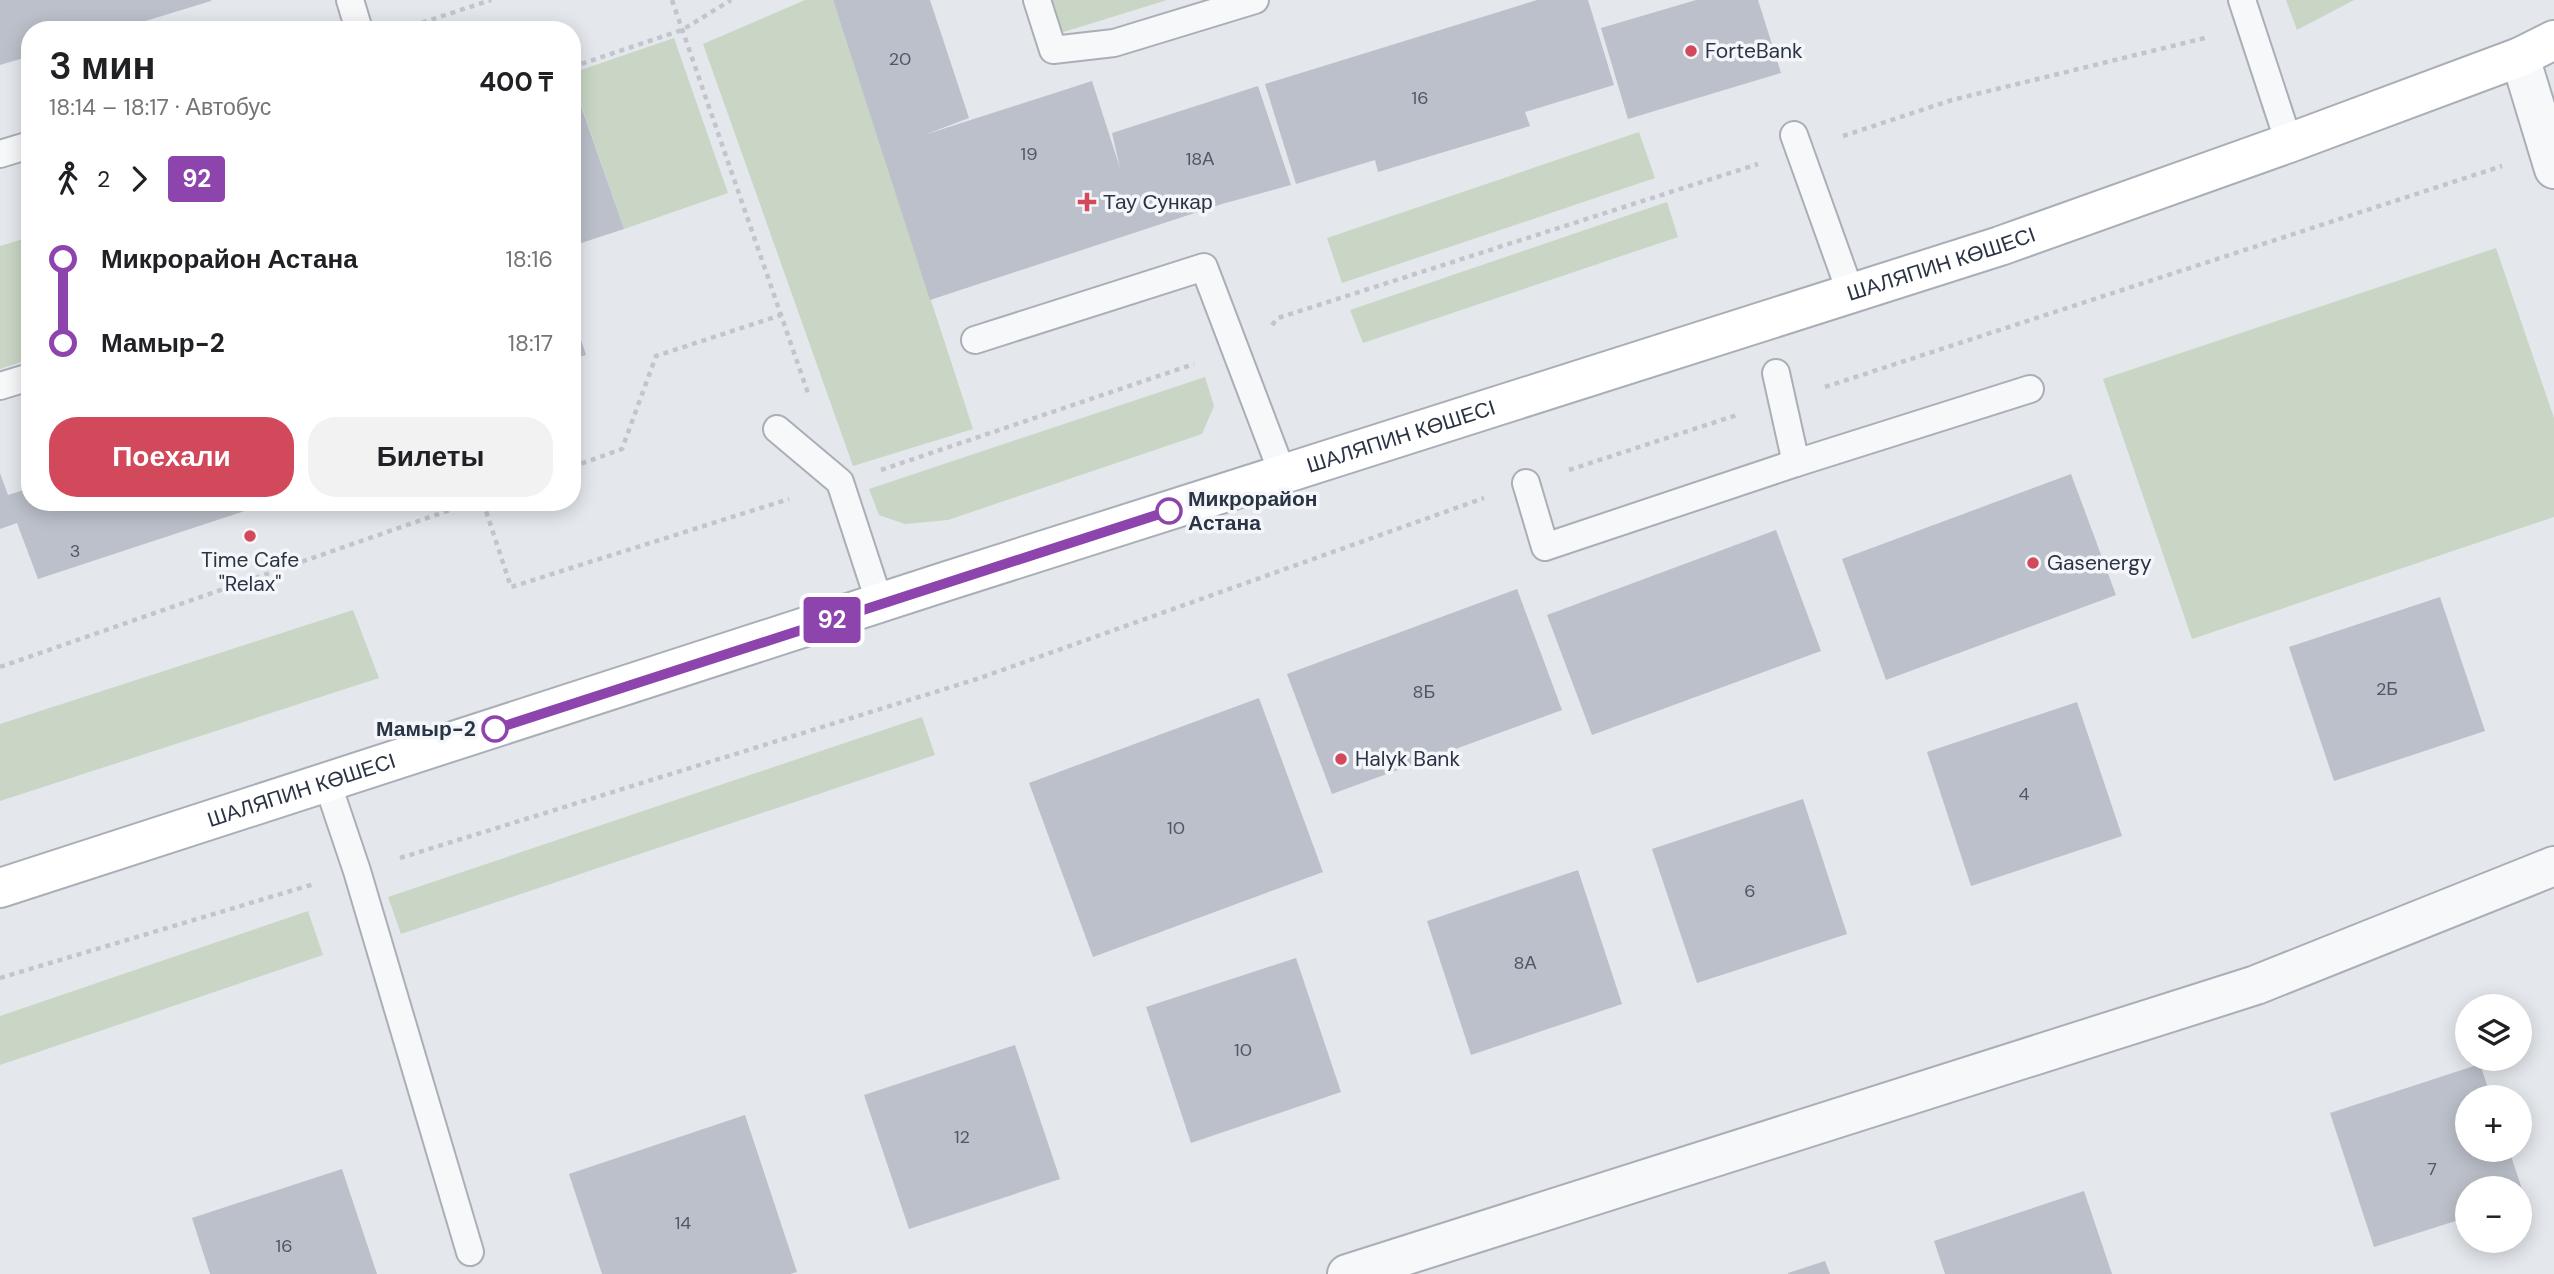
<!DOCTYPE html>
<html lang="ru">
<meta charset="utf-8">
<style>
:root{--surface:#fff;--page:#f2f2f2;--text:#202124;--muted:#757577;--accent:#d1495b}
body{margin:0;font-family:"DM Sans",sans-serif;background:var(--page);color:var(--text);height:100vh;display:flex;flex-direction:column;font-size:26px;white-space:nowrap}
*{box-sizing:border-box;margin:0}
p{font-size:23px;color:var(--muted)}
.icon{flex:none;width:38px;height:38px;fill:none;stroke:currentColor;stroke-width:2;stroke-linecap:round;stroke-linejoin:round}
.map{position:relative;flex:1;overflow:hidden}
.panel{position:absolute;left:21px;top:21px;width:560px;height:490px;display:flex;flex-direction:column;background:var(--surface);border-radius:28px;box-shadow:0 4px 18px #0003}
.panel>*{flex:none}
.badge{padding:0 14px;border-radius:5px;font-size:24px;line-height:46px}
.fabs{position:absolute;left:2455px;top:994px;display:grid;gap:14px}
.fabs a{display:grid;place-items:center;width:77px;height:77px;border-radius:50%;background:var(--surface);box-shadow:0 4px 18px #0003;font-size:35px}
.map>.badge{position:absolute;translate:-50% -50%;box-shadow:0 0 0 4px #fff}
.legs{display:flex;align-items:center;gap:10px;height:77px;padding:0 28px;font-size:23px}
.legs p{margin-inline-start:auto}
.head{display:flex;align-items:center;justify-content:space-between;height:119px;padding:0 28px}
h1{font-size:38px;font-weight:600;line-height:52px}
.action{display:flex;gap:14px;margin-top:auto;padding:14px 28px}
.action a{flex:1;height:80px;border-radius:28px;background:var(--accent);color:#fff;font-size:28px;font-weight:600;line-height:80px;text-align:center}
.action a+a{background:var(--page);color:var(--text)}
ul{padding:0 28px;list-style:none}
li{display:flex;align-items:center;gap:24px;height:84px;font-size:26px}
li i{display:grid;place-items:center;width:10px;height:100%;margin:0 9px;background:currentColor}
li i::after{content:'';width:18px;height:18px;margin:-9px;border:5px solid;border-radius:50%;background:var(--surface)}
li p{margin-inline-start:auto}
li:first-child i{background:linear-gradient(#0000 50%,currentColor 0)}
li:last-child i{background:linear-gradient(currentColor 50%,#0000 0)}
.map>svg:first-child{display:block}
</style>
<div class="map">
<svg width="2554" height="1274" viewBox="0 0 2554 1274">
<rect width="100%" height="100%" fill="#e4e7ec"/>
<g fill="#c9d6c5">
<polygon points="805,0 833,0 973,429 853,466 703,44"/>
<polygon points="1046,0 1167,0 1057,34"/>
<polygon points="2286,0 2354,0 2297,30"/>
<polygon points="674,38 728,193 624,229 572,78 572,73"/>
<polygon points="1639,132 1655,178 1342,283 1327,238"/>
<polygon points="1667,202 1678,237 1363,343 1350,310"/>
<polygon points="30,237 30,359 0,369 0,246"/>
<polygon points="2496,248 2554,418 2554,517 2192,639 2103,379"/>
<polygon points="1205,377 1214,406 1202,434 948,520 905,524 879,515 869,489"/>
<polygon points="353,610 379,678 0,801 0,724"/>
<polygon points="922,717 935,755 401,934 388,897"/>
<polygon points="308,911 323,955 0,1065 0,1016"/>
</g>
<g fill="#bbc0ca">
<polygon points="0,0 211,0 211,1 116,30 30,30 30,56 0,65"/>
<polygon points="833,0 930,0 969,118 924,135 1092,81 1120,168 1112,133 1258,86 1291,185 1222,204 930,300"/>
<polygon points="1537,0 1588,0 1614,85 1525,112 1530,126 1378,172 1375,160 1296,184 1265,84"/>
<polygon points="1696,0 1758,0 1781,73 1628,119 1601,28"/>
<polygon points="572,80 624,229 572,246"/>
<polygon points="572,312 586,355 572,359"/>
<polygon points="0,473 8,495 30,488 30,502 269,503 38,579 17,523 0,529"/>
<polygon points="2071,474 2116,595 1886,680 1842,559"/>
<polygon points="1776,530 1821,651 1592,735 1547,615"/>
<polygon points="1517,589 1562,710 1332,794 1287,674"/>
<polygon points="2440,597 2485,731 2334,781 2289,647"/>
<polygon points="1259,698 1323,872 1093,957 1029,783"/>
<polygon points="2077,702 2122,836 1971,886 1927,752"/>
<polygon points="1803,799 1847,934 1697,983 1652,849"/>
<polygon points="1578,870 1622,1004 1471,1055 1427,921"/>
<polygon points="1296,958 1341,1092 1191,1143 1146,1007"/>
<polygon points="1015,1045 1060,1179 909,1229 864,1095"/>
<polygon points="2480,1064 2491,1097 2468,1097 2468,1150 2509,1150 2525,1198 2520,1200 2520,1188 2468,1188 2468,1217 2374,1247 2330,1113"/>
<polygon points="745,1115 797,1272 790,1274 602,1274 569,1174"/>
<polygon points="342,1169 377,1274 210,1274 192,1218"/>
<polygon points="2084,1191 2112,1274 1945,1274 1934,1241"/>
<polygon points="1825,1261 1830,1274 1788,1274 1788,1273"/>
</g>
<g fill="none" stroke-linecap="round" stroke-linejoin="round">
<defs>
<g id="service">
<polyline points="350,0 359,30"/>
<polyline points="1037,0 1053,50 1114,43 1255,0"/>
<polyline points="2242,0 2289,143"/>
<polyline points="1794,135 1851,294"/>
<polyline points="0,154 30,145"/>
<polyline points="975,340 1204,267 1283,475"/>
<polyline points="1776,373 1796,463 2030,389"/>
<polyline points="0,386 30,377"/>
<polyline points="777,429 840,482 880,604"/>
<polyline points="1526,483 1545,547 1796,463"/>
<polyline points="327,782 357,871 470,1252"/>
</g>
<g id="minor">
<polyline points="2520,57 2554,169"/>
<polyline points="1347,1274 2256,985 2554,866"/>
</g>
<g id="secondary">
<path id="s1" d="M0 888 947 581 2000 246 2289 143 2520 57 2554 40"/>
</g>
</defs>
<use href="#service" stroke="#a9aeb7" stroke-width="30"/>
<use href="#minor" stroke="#a9aeb7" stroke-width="42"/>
<use href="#secondary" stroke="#a9aeb7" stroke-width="42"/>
<g stroke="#c2c5cb" stroke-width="4.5" stroke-dasharray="5 5" stroke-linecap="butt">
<polyline points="672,0 809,396"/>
<polyline points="403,29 491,0"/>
<polyline points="572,67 682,30 731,0"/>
<polyline points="1843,136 1952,100 2209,37"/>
<polyline points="1272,325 1278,318 1758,164"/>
<polyline points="1825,387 2502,166"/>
<polyline points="572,467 622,449 656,356 781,315"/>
<polyline points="881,470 1194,364"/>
<polyline points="1569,470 1740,414"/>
<polyline points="483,502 511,587 789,499"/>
<polyline points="0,667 473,502"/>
<polyline points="400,858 977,679 1484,498"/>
<polyline points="0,978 314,884"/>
</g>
<use href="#service" stroke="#f7f8fa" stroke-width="26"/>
<use href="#minor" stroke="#f7f8fa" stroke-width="38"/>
<use href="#secondary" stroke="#fff" stroke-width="38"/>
</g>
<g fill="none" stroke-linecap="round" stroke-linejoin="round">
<defs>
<polyline id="line-1" points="495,729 1169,511"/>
</defs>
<use href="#line-1" stroke="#fff" stroke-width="16"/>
<use href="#line-1" stroke="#8e44ad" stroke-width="10"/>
</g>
<g fill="#d1495b" stroke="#f4f6f9" stroke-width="2.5">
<circle cx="1691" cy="51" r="7"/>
<path d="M1083.5 191.5h7v7h7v7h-7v7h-7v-7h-7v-7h7z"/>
<circle cx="250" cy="536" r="7"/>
<circle cx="2033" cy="563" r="7"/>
<circle cx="1341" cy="759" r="7"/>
</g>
<g fill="#fff" stroke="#8e44ad" stroke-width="3.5">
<circle cx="1169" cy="511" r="12"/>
<circle cx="495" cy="729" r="12"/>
</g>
<g text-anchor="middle" stroke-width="7" stroke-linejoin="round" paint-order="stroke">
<g font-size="18" fill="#4f5766">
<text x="900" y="65">20</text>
<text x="1420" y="104">16</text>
<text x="1029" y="160">19</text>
<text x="1200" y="165">18А</text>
<text x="75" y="557">3</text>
<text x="2387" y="695">2Б</text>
<text x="1424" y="698">8Б</text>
<text x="2024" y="800">4</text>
<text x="1176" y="834">10</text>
<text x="1750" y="897">6</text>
<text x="1525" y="969">8А</text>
<text x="1243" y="1056">10</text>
<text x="962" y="1143">12</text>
<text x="2432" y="1175">7</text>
<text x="683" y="1229">14</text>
<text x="284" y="1252">16</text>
</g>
<g font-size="21" fill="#2b3445" stroke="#f4f6f9" text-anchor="start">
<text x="1705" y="58">ForteBank</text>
<text x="1103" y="209">Тау Сункар</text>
<text x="250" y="567" text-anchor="middle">Time Cafe<tspan x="250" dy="24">"Relax"</tspan></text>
<text x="2047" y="570">Gasenergy</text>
<text x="1355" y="766">Halyk Bank</text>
</g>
<g font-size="21" fill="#2b3445" stroke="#f4f6f9">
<text dy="7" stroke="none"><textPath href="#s1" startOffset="2039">ШАЛЯПИН КӨШЕСІ</textPath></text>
<text dy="7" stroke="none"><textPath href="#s1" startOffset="1472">ШАЛЯПИН КӨШЕСІ</textPath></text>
<text dy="7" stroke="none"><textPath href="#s1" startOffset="317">ШАЛЯПИН КӨШЕСІ</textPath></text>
</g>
<g font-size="21" font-weight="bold" fill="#2b3445" stroke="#f4f6f9" text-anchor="start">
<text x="1188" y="506">Микрорайон<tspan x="1188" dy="24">Астана</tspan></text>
<text x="476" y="736" text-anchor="end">Мамыр-2</text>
</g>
</g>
</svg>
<div class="fabs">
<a><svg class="icon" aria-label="layers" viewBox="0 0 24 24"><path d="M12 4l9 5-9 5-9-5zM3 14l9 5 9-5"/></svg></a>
<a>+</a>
<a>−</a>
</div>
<b class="badge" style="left:832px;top:620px;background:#8e44ad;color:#fff">92</b>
<section class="panel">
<div class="head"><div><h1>3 мин</h1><p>18:14 – 18:17 · Автобус</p></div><b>400 ₸</b></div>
<div class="legs"><svg class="icon" aria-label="walk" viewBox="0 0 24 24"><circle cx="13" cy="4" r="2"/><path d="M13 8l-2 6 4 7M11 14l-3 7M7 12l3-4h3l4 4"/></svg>2<svg class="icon" aria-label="forward" viewBox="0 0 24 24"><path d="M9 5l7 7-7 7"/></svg><b class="badge" style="background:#8e44ad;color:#fff">92</b></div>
<ul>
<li><i style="color:#8e44ad"></i><b>Микрорайон Астана</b><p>18:16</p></li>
<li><i style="color:#8e44ad"></i><b>Мамыр-2</b><p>18:17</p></li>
</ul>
<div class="action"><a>Поехали</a><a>Билеты</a></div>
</section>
</div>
